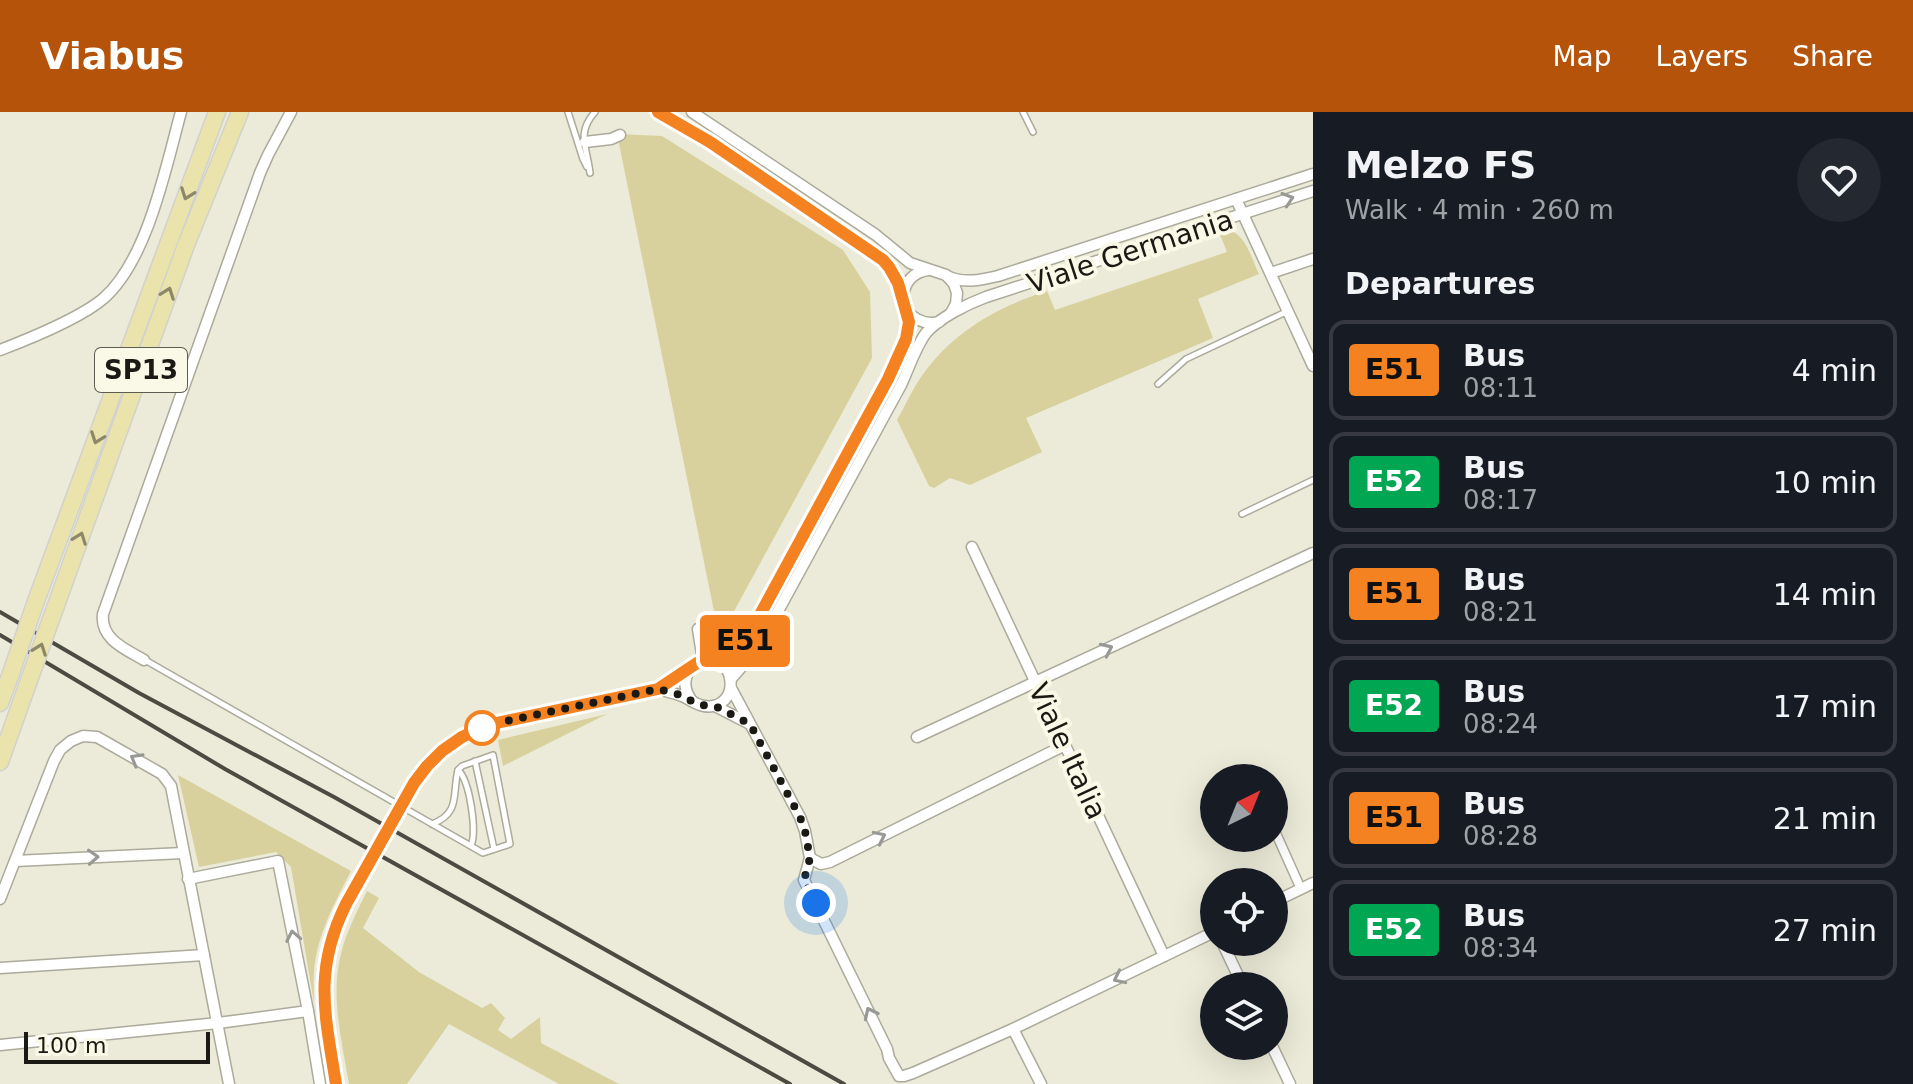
<!DOCTYPE html>
<meta charset="utf-8">
<style>
:root{--surface:#171b24;--page:#242831;--text:#f1f3f6;--muted:#9ea1a6;--line:#363941;--accent:#b45309}
body{margin:0;font-family:"DejaVu Sans",sans-serif;background:var(--page);color:var(--text);height:100vh;display:flex;flex-direction:column;font-size:30px;white-space:nowrap}
*{box-sizing:border-box;margin:0}
p{font-size:26px;color:var(--muted)}
.icon{flex:none;width:44px;height:44px;fill:none;stroke:currentColor;stroke-width:2;stroke-linecap:round;stroke-linejoin:round}
.map{position:relative;flex:1;overflow:hidden}
.panel{display:flex;flex-direction:column;background:var(--surface);width:600px}
.panel>*{flex:none}
.badge{padding:0 16px;border-radius:6px;font-size:28px;line-height:52px}
.needle{width:52px;rotate:43deg}
.controls{position:absolute;left:1200px;top:652px;display:grid;gap:16px}
.controls a{display:grid;place-items:center;width:88px;height:88px;border-radius:50%;background:var(--surface);box-shadow:0 8px 32px #0002;font-size:40px}
.scale{position:absolute;left:24px;bottom:20px;width:186px;box-sizing:border-box;padding-left:8px;border:4px solid #1a1913;border-top:0;font-size:22px;line-height:28px;white-space:nowrap;color:#1a1913;-webkit-text-stroke:6px #faf8e7;paint-order:stroke}
.you{position:absolute;width:40px;height:40px;margin:-20px;border:6px solid #fff;border-radius:50%;background:#1a73e8;box-shadow:0 0 0 12px #1a73e833}
.map>.badge{position:absolute;translate:-50% -50%;box-shadow:0 0 0 4px #fff}
h2{padding:0 32px;font-size:30px;line-height:72px}
.round{display:grid;place-items:center;flex:none;width:84px;height:84px;border-radius:42px;background:var(--page)}
.headline{display:flex;align-items:center;justify-content:space-between;height:136px;padding:0 32px}
h1{font-size:38px;font-weight:700;line-height:60px}
ul{padding:0;list-style:none}
li{display:flex;align-items:center;gap:24px;height:100px;margin:0 16px 12px;padding:0 16px;border:4px solid var(--line);border-radius:16px}
li div{flex:1}
li b{display:block;font-size:30px}
li em{font-style:normal}
li .badge{min-width:88px;font-weight:700;text-align:center}
header{display:flex;align-items:center;gap:48px;box-sizing:border-box;height:112px;padding:0 40px;background:var(--accent);color:#fff}
header strong{font-size:38px}
nav{display:flex;gap:44px;margin-inline-start:auto;font-size:28px}
main{display:flex;flex:1;min-height:0}
.map>svg:first-child{display:block}
</style>
<header>
<strong>Viabus</strong>
<nav><a>Map</a><a>Layers</a><a>Share</a></nav>
</header>
<main>
<div class="map">
<svg width="1313" height="972" viewBox="0 0 1313 972">
<rect width="100%" height="100%" fill="#ecebd9"/>
<g fill="#d8d19d">
<polygon points="617,22 662,24 843,138 870,180 872,246 733,501 716,509"/>
<path d="M1226 117C1246 121 1251 146 1259 162L1198 187 1213 226 1026 306 1042 340 970 373 950 366 934 376 929 374 897 308C905 294 912 278 921 265 952 220 997 195 1047 179L1055 198 1227 140 1219 120Z"/>
<polygon points="607,602 503,654 498,628"/>
<path d="M178 663 351 759C335 790 317 823 314 859 313 869 314 880 314 891L291 755 276 740 199 755Z"/>
<path d="M367 779 379 786 363 816 419 860 482 896 491 891 505 906 498 918 511 927 540 905 541 931 619 972H559L449 912 407 972H349C342 930 330 884 341 842 346 820 357 800 367 779Z"/>
</g>
<g fill="none" stroke-linecap="round" stroke-linejoin="round">
<polyline stroke="#ccb" stroke-width="10" stroke-dasharray="10 5" stroke-linecap="butt" points="356,774 405,687"/>
<defs>
<g id="service">
<polyline points="568,0 583,47 587,55"/>
<polyline points="1023,0 1033,20"/>
<path d="M590 61C587 35 576 21 595 0"/>
<polyline points="1158,272 1186,247 1288,199"/>
<polyline points="1242,402 1313,368"/>
<path d="M145 548 483 741 510 732 493 643 462 654 458 658C452 682 461 701 432 712"/>
<polyline points="475,649 494,737"/>
<path d="M458 658C470 669 477 719 471 734"/>
</g>
<polyline id="pedestrian" points="1274,717 1301,777"/>
<g id="minor">
<path d="M658 0 710 30 879 145C896 160 913 198 908 219 905 233 897 247 892 260L749 523 721 552"/>
<polyline points="692,0 876,123 910,151 946,163 954,172 957,181 956,192 951,201"/>
<polyline points="585,30 611,27 620,23"/>
<polyline points="1236,87 1313,254"/>
<polyline points="1271,161 1313,147"/>
<path d="M947 164C963 172 981 168 998 164L1313 62"/>
<path d="M903 184C905 169 914 160 928 158"/>
<path d="M907 199C916 209 926 213 939 210"/>
<path d="M0 238C29 227 82 205 104 186 148 147 166 54 181 0"/>
<polyline points="972,435 1164,844"/>
<polyline points="698,517 703,549"/>
<path d="M144 548C125 537 100 527 103 502L260 61 268 43 291 0"/>
<path d="M690 557C683 568 684 578 692 589"/>
<path d="M731 567 758 536 901 273C909 256 915 236 926 221 939 206 967 192 986 185L1313 79"/>
<polyline points="731,576 800,705 805,719 810,746 804,768 887,937 889,946 899,964 904,964 913,961 1013,917 1214,820"/>
<polyline points="715,594 748,611"/>
<polyline points="917,625 1313,441"/>
<path d="M405 687C428 648 449 628 492 612L658 577 697 551C739 536 742 600 704 594 696 593 689 587 682 584 674 581 665 579 658 577"/>
<polyline points="810,746 821,752 830,750 1065,633"/>
<polyline points="15,749 183,741"/>
<polyline points="188,767 278,749 308,899 320,972"/>
<polyline points="0,787 54,649 60,638 71,629 83,624 97,625 162,662 171,674 229,972"/>
<polyline points="1274,790 1313,771"/>
<polyline points="1222,830 1243,874"/>
<polyline points="0,856 204,843"/>
<polyline points="1013,917 1041,972"/>
<polyline points="0,933 218,911 308,899"/>
<polyline points="1272,934 1290,972"/>
<path d="M336 972C329 928 317 881 328 836 334 814 345 794 356 774"/>
</g>
<g id="primary">
<polyline points="36,489 217,0"/>
<polyline points="54,499 186,133 240,0"/>
<polyline points="0,591 10,564"/>
<polyline points="0,650 27,574"/>
</g>
</defs>
<use href="#service" stroke="#acaa9a" stroke-width="8"/>
<use href="#pedestrian" stroke="#acaa9a" stroke-width="11"/>
<use href="#minor" stroke="#acaa9a" stroke-width="13"/>
<use href="#primary" stroke="#d1d1d0" stroke-width="19"/>
<use href="#service" stroke="#fff" stroke-width="5"/>
<use href="#pedestrian" stroke="#fff" stroke-width="8"/>
<use href="#minor" stroke="#fff" stroke-width="10"/>
<use href="#primary" stroke="#ebe3ac" stroke-width="16"/>
<g stroke="#4c4b42" stroke-width="4">
<polyline points="0,500 139,581 334,685 844,972"/>
<polyline points="0,523 225,657 790,972"/>
</g>
<defs>
<g id="primary-bridge">
<polyline points="10,564 36,489"/>
<polyline points="27,574 54,499"/>
</g>
</defs>
<use href="#primary-bridge" stroke="#d1d1d0" stroke-width="19" stroke-linecap="butt"/>
<use href="#primary-bridge" stroke="#ebe3ac" stroke-width="16"/>
</g>
<defs><path id="oneway-chevron" d="M-2-3.5L2.5 0L-2 3.5" fill="none" stroke-width="1.6" stroke-linecap="round" stroke-linejoin="round" transform="scale(2)"/></defs>
<g stroke="#8d8867">
<use href="#oneway-chevron" transform="translate(187 82) rotate(110)"/>
<use href="#oneway-chevron" transform="translate(168 181) rotate(-70)"/>
<use href="#oneway-chevron" transform="translate(97 326) rotate(110)"/>
<use href="#oneway-chevron" transform="translate(80 426) rotate(-70)"/>
<use href="#oneway-chevron" transform="translate(40 537) rotate(-70)"/>
</g>
<g stroke="#989895">
<use href="#oneway-chevron" transform="translate(1288 87) rotate(-18)"/>
<use href="#oneway-chevron" transform="translate(1107 537) rotate(-25)"/>
<use href="#oneway-chevron" transform="translate(136 647) rotate(-150)"/>
<use href="#oneway-chevron" transform="translate(880 725) rotate(-26)"/>
<use href="#oneway-chevron" transform="translate(93 745) rotate(-3)"/>
<use href="#oneway-chevron" transform="translate(293 824) rotate(-101)"/>
<use href="#oneway-chevron" transform="translate(1119 866) rotate(154)"/>
<use href="#oneway-chevron" transform="translate(870 901) rotate(-116)"/>
</g>
<g fill="none" stroke-linecap="round" stroke-linejoin="round">
<defs>
<path id="line" d="M336 972C325 902 313 859 346 792L414 671 427 654 442 639 462 625 475 619 492 612 658 577 697 551C706 548 713 548 721 552L749 523 888 267 906 227 909 210 898 171 889 155 883 148 710 30 658 0"/>
</defs>
<use href="#line" stroke="#fff" stroke-width="18"/>
<use href="#line" stroke="#f58220" stroke-width="12"/>
<polyline stroke="#1a1913" stroke-width="8" stroke-dasharray="0 14.4" points="482,616 475,619 492,612 658,577 680,583 699,593 715,594 750,612 800,705 805,719 810,746 804,768 816,791"/>
</g>
<circle fill="#fff" stroke="#f58220" stroke-width="4" cx="482" cy="616" r="16"/>
<g text-anchor="middle" stroke-width="8" stroke-linejoin="round" paint-order="stroke">
<rect fill="#faf8e7" stroke="#5d5c53" stroke-width="2" x="95" y="236" width="92" height="44" rx="6"/>
<g font-size="26" font-weight="bold" fill="#1a1913">
<text x="141" y="267">SP13</text>
</g>
<g font-size="28" fill="#1a1913" stroke="#faf8e7">
<text transform="translate(1130 139) rotate(-18)" y="10">Viale Germania</text>
<text transform="translate(1068 639) rotate(65)" y="10">Viale Italia</text>
</g>
</g>
</svg>
<div class="controls">
<a><svg class="needle" viewBox="-14 -14 28 28"><path d="M0-13l5 13h-10z" fill="#e53935"/><path d="M0 13l5-13h-10z" fill="#9ea1a6"/></svg></a>
<a><svg class="icon" aria-label="locate" viewBox="0 0 24 24"><circle cx="12" cy="12" r="6"/><path d="M12 2v4M12 18v4M2 12h4M18 12h4"/></svg></a>
<a><svg class="icon" aria-label="layers" viewBox="0 0 24 24"><path d="M12 4l9 5-9 5-9-5zM3 14l9 5 9-5"/></svg></a>
</div>
<div class="scale">100 m</div>
<div class="you" style="left:816px;top:791px"></div>
<b class="badge" style="left:745px;top:529px;background:#f58220;color:#111">E51</b>
</div>
<section class="panel">
<div class="headline"><div><h1>Melzo FS</h1><p>Walk · 4 min · 260 m</p></div><a class="round"><svg class="icon" aria-label="heart" viewBox="0 0 24 24"><path d="M12 20l-8-8c-3-5 5-10 8-4 3-6 11-1 8 4z"/></svg></a></div>
<h2>Departures</h2>
<ul>
<li><span class="badge" style="background:#f58220;color:#111">E51</span><div><b>Bus</b><p>08:11</p></div><em>4 min</em></li>
<li><span class="badge" style="background:#00a651;color:#fff">E52</span><div><b>Bus</b><p>08:17</p></div><em>10 min</em></li>
<li><span class="badge" style="background:#f58220;color:#111">E51</span><div><b>Bus</b><p>08:21</p></div><em>14 min</em></li>
<li><span class="badge" style="background:#00a651;color:#fff">E52</span><div><b>Bus</b><p>08:24</p></div><em>17 min</em></li>
<li><span class="badge" style="background:#f58220;color:#111">E51</span><div><b>Bus</b><p>08:28</p></div><em>21 min</em></li>
<li><span class="badge" style="background:#00a651;color:#fff">E52</span><div><b>Bus</b><p>08:34</p></div><em>27 min</em></li>
</ul>
</section>
</main>
